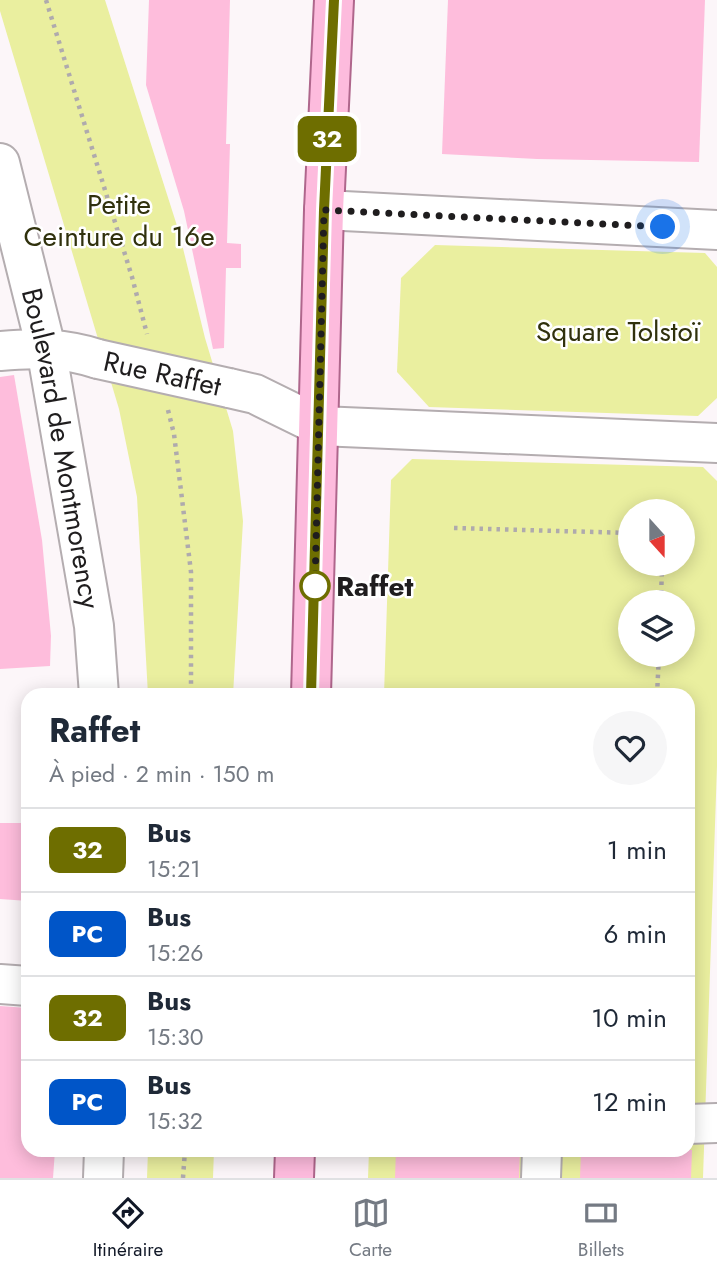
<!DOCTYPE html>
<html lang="fr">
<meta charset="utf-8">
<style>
:root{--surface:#fff;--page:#f6f6f7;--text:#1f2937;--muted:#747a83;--line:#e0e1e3;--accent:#111827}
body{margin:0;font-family:Jost,sans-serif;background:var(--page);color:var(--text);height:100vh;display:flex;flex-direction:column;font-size:26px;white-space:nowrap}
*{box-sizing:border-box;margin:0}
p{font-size:23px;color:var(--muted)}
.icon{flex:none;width:38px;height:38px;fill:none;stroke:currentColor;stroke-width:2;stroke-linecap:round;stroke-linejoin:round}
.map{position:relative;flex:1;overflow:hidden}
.drawer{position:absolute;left:21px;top:688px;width:674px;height:469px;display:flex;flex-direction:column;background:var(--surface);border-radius:21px;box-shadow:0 4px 18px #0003}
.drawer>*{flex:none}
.badge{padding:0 14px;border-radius:10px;font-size:24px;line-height:46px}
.needle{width:46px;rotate:159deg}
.fabs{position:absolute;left:618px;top:499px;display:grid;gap:14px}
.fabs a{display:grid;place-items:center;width:77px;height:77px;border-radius:50%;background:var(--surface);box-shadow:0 4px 18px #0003;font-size:35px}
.you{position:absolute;width:35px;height:35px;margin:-18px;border:5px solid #fff;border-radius:50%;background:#1a73e8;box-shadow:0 0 0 10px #1a73e833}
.map>.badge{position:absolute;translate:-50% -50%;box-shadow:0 0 0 4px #fff}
.round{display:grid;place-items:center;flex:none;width:74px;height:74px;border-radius:37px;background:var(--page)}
.overview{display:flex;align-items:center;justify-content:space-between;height:119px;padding:0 28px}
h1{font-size:33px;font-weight:700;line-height:52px}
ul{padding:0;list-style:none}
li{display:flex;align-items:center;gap:21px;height:84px;padding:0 28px;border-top:2px solid var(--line)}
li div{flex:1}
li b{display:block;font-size:26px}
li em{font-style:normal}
li .badge{min-width:77px;font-weight:700;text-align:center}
.tabs{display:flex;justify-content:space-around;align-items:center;height:98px;border-top:2px solid var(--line);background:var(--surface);font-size:19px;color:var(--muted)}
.tabs a{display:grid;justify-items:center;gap:4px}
.tabs .current{color:var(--accent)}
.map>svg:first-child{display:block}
</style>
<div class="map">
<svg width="717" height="1178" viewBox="0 0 717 1178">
<rect width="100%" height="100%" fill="#fcf6f9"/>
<g fill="#eaef9f" fill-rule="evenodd">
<polygon points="0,0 105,0 179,232 205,338 233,431 243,521 233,695 148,695 137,497 119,409 0,11"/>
<polygon points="435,245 705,253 717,267 717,398 698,416 429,407 397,372 401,278"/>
<path d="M412 459 703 467 717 481V766L703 1178H368L369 1150H688V695H384L391 480ZM630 511H682V564H630ZM630 602H682V654H630Z"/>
<polygon points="148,1150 214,1150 213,1178 147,1178"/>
</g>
<g fill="#febddc">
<polygon points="149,0 230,0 226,144 230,144 227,243 241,244 241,268 226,268 224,348 213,349 184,211 146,85"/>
<polygon points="448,0 705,0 699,162 537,159 442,154"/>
<polygon points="14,375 42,540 51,636 50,666 0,669 0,377"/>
<polygon points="0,823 28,823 28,901 0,899"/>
<polygon points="0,1006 28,1008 28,1150 55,1150 53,1178 0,1178"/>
<polygon points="396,1150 520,1150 519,1178 395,1178"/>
<polygon points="581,1150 692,1150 691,1178 580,1178"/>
</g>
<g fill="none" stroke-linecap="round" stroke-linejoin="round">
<defs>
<g id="minor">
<path id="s1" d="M0 163 46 348 94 626 99 695"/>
<polyline points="324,210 717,230"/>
<path d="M0 351C34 348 65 348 98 359"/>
<polyline points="229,388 255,394 320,426 717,443"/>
<polyline points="0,984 28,986"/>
<polyline points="688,1124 717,1123"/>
<polyline points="103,1178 104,1150"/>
<polyline points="541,1178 542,1150"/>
</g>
<g id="major">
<polyline points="311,695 324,210 334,0"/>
<polyline points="294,1178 295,1150"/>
</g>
</defs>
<use href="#minor" stroke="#b4adb0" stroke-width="42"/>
<use href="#major" stroke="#af668c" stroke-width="42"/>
<g stroke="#afaaad" stroke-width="4.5" stroke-dasharray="3.5 5" stroke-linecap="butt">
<polyline points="46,0 132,277 147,334"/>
<polyline points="168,410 174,434 191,572 191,695"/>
<polyline points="454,528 630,533"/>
<polyline points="661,602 662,564"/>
<polyline points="657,695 659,654"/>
<polyline points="183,1178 185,1150"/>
</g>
<use href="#minor" stroke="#fff" stroke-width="38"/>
<use href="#major" stroke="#fdbbdd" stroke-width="38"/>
<defs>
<g id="minor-bridge">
<path id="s2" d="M98 359 229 388"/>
</g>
</defs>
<use href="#minor-bridge" stroke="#b4adb0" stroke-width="42" stroke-linecap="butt"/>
<use href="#minor-bridge" stroke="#fff" stroke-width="38"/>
</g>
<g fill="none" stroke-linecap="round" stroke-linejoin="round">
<defs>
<polyline id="line" points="311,695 324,210 334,0"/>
</defs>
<use href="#line" stroke="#fff" stroke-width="16"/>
<use href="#line" stroke="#6e6e00" stroke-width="10"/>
<polyline stroke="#1f1d1e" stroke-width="7" stroke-dasharray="0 12.6" points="315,586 324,210 663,227"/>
</g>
<circle fill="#fff" stroke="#6e6e00" stroke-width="3.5" cx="315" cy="586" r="14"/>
<g text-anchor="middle" stroke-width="5" stroke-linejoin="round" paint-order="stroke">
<g font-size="28" fill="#30310d" stroke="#fff">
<text x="119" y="214">Petite<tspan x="119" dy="32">Ceinture du 16e</tspan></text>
<text x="618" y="341">Square Tolstoï</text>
</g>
<g font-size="28" fill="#1f1d1e" stroke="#fff">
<text dy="10" stroke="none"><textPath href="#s2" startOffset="66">Rue Raffet</textPath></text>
<text dy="10" stroke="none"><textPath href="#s1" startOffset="292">Boulevard de Montmorency</textPath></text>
</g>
<g font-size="28" font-weight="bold" fill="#1f1d1e" stroke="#fff" text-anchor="start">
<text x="336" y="596">Raffet</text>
</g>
</g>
</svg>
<div class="fabs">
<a><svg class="needle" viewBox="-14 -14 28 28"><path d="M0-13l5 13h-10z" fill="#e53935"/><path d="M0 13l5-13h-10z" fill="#747a83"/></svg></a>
<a><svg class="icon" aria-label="layers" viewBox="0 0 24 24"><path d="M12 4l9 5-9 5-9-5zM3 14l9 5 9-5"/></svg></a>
</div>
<div class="you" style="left:663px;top:227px"></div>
<b class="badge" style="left:327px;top:139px;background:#6e6e00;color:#fff">32</b>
<section class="drawer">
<div class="overview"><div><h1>Raffet</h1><p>À pied · 2 min · 150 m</p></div><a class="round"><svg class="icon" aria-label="heart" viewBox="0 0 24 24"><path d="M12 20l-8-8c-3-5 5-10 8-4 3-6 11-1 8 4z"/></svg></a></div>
<ul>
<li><span class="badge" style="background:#6e6e00;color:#fff">32</span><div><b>Bus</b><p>15:21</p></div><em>1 min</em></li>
<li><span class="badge" style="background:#0055c8;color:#fff">PC</span><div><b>Bus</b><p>15:26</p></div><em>6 min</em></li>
<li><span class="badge" style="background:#6e6e00;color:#fff">32</span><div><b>Bus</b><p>15:30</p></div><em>10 min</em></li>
<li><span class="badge" style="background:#0055c8;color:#fff">PC</span><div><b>Bus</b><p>15:32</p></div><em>12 min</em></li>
</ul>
</section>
</div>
<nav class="tabs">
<a class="current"><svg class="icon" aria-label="directions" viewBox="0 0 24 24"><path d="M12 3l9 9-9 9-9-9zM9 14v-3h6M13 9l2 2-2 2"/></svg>Itinéraire</a>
<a><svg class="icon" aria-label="map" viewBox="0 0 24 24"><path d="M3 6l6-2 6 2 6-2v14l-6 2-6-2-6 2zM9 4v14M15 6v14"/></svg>Carte</a>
<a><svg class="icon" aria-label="tickets" viewBox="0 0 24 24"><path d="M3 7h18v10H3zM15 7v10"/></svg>Billets</a>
</nav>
